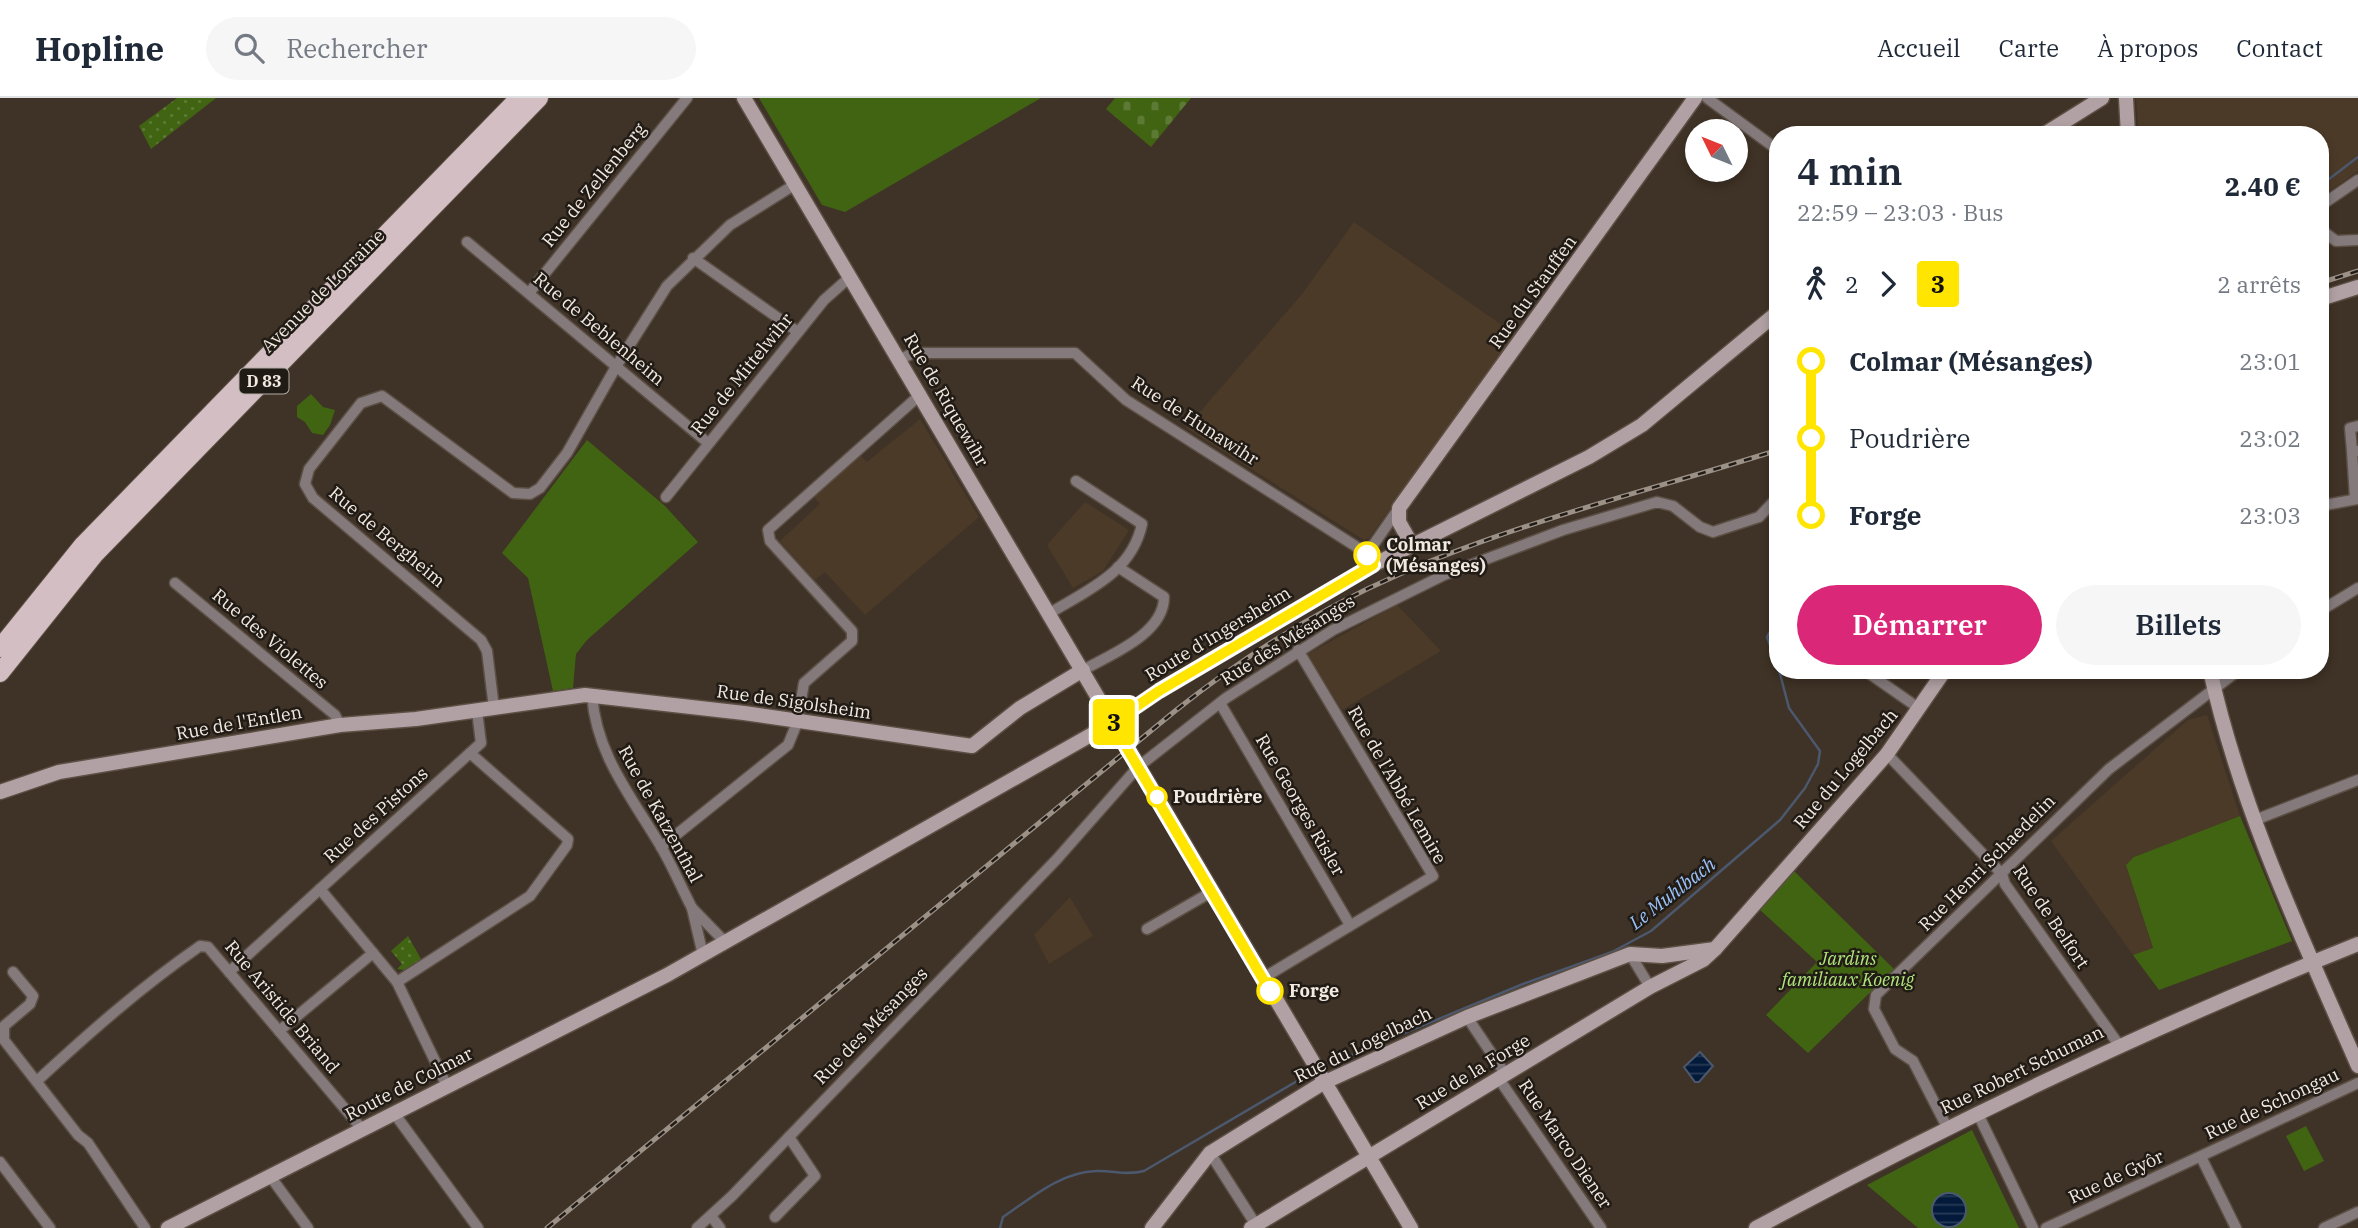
<!DOCTYPE html>
<html lang="fr">
<meta charset="utf-8">
<style>
:root{--surface:#fff;--page:#f6f6f7;--text:#1f2937;--muted:#747a83;--line:#e0e1e3;--accent:#db2777}
body{margin:0;font-family:"IBM Plex Serif",serif;background:var(--page);color:var(--text);height:100vh;display:flex;flex-direction:column;font-size:26px;white-space:nowrap}
*{box-sizing:border-box;margin:0}
p{font-size:23px;color:var(--muted)}
.icon{flex:none;width:38px;height:38px;fill:none;stroke:currentColor;stroke-width:2;stroke-linecap:round;stroke-linejoin:round}
.map{position:relative;flex:1;overflow:hidden}
.panel{position:absolute;left:1769px;top:28px;width:560px;height:553px;display:flex;flex-direction:column;background:var(--surface);border-radius:28px;box-shadow:0 4px 10px #0003}
.panel>*{flex:none}
.badge{padding:0 14px;border-radius:5px;font-size:24px;line-height:46px}
.needle{width:46px;rotate:313deg}
.controls{position:absolute;left:1685px;top:21px;display:grid;gap:14px}
.controls a{display:grid;place-items:center;width:63px;height:63px;border-radius:50%;background:var(--surface);box-shadow:0 4px 10px #0003;font-size:35px}
.map>.badge{position:absolute;translate:-50% -50%;box-shadow:0 0 0 4px #fff}
.legs{display:flex;align-items:center;gap:10px;height:77px;padding:0 28px;font-size:23px}
.legs p{margin-inline-start:auto}
.head{display:flex;align-items:center;justify-content:space-between;height:119px;padding:0 28px}
h1{font-size:38px;font-weight:600;line-height:52px}
.action{display:flex;gap:14px;margin-top:auto;padding:14px 28px}
.action a{flex:1;height:80px;border-radius:42px;background:var(--accent);color:#fff;font-size:28px;font-weight:600;line-height:80px;text-align:center}
.action a+a{background:var(--page);color:var(--text)}
ul{padding:0 28px;list-style:none}
li{display:flex;align-items:center;gap:24px;height:77px;font-size:26px}
li i{display:grid;place-items:center;width:10px;height:100%;margin:0 9px;background:currentColor}
li i::after{content:'';width:18px;height:18px;margin:-9px;border:5px solid;border-radius:50%;background:var(--surface)}
li p{margin-inline-start:auto}
li:first-child i{background:linear-gradient(#0000 50%,currentColor 0)}
li:last-child i{background:linear-gradient(currentColor 50%,#0000 0)}
header{display:flex;align-items:center;gap:42px;box-sizing:border-box;height:98px;padding:0 35px;background:var(--surface);border-bottom:2px solid var(--line)}
header strong{font-size:33px}
nav{display:flex;gap:38px;margin-inline-start:auto;font-size:24px}
.search{width:490px;height:63px;background:var(--page);display:flex;align-items:center;gap:18px;box-sizing:border-box;padding:0 24px;border-radius:38px;color:var(--muted);font-size:26px}
.map>svg:first-child{display:block}
</style>
<header>
<strong>Hopline</strong>
<div class="search"><svg class="icon" aria-label="search" viewBox="0 0 24 24"><circle cx="10" cy="10" r="6"/><path d="M15 15l6 6"/></svg>Rechercher</div>
<nav><a>Accueil</a><a>Carte</a><a>À propos</a><a>Contact</a></nav>
</header>
<div class="map">
<svg width="2358" height="1130" viewBox="0 0 2358 1130">
<defs>
<pattern id="grass-dots" width="8" height="8" patternUnits="userSpaceOnUse" patternTransform="scale(1.75)"><rect width="8" height="8" fill="#416413"/><path d="M2 2h.1M6 6h.1" fill="none" stroke="#5d7a35" stroke-width="1.8" stroke-linecap="round"/></pattern>
<pattern id="cemetery-stones" width="16" height="16" patternUnits="userSpaceOnUse" patternTransform="scale(1.75)"><rect width="16" height="16" fill="#416413"/><path d="M2 7V4a2 2 0 0 1 4 0v3zM10 15v-3a2 2 0 0 1 4 0v3z" fill="#5d7a35"/></pattern>
<pattern id="water-rules" width="6" height="5" patternUnits="userSpaceOnUse" patternTransform="scale(1.75)"><rect width="6" height="5" fill="#031a3b"/><path d="M0 2.5h6" fill="none" stroke="#283b57"/></pattern>
</defs>
<rect width="100%" height="100%" fill="#3f3226"/>
<g fill="#4c3a28">
<polygon points="2136,0 2358,0 2358,73 2321,99 2320,37 2139,37"/>
<polygon points="1354,124 1516,237 1369,440 1364,442 1186,330 1302,196"/>
<polygon points="920,321 979,419 865,517 825,474 815,482 780,443 820,406 814,399 860,357 867,364"/>
<polygon points="1085,404 1129,432 1103,473 1073,490 1047,447"/>
<polygon points="1397,507 1441,553 1342,612 1308,556"/>
<polygon points="2207,617 2240,718 2134,759 2126,767 2153,851 2133,857 2051,743 2188,622"/>
<polygon points="1070,799 1093,838 1049,866 1034,837"/>
</g>
<g fill="url(#grass-dots)">
<polygon points="177,0 216,0 151,51 139,28"/>
<polygon points="408,838 421,861 404,872 397,871 402,866 391,853"/>
</g>
<polygon fill="url(#cemetery-stones)" points="1115,0 1191,0 1151,49 1106,11"/>
<g fill="#416413">
<polygon points="759,0 1041,0 845,114 822,107"/>
<polygon points="311,296 323,309 335,312 330,327 323,337 312,335 305,324 297,319 297,308"/>
<polygon points="587,342 665,408 698,444 587,542 576,556 573,590 553,593 528,480 502,455"/>
<polygon points="2240,718 2292,843 2159,892 2133,857 2153,850 2126,767 2134,759"/>
<polygon points="1794,773 1894,871 1808,955 1766,917 1817,864 1759,811"/>
<polygon points="2306,1028 2324,1063 2304,1073 2286,1038"/>
<polygon points="1972,1032 2019,1130 1918,1130 1867,1087"/>
</g>
<g fill="url(#water-rules)" stroke="#4b586d" stroke-width="2">
<polygon points="1700,954 1713,968 1699,984 1695,984 1684,969"/>
<circle cx="1949" cy="1112" r="17"/>
</g>
<g fill="none" stroke-linecap="round" stroke-linejoin="round">
<g stroke="#4b586d" stroke-width="2.5">
<polyline points="2320,88 2358,59"/>
<polyline points="1778,520 1767,539 1778,569"/>
<polyline points="1330,966 1523,886 1612,854 1651,833 1780,722 1805,690 1818,666 1820,653 1789,610 1779,572"/>
<path d="M1000 1130 1003 1119C1031 1100 1061 1074 1096 1073 1113 1072 1125 1078 1144 1073L1309 976"/>
</g>
<defs>
<g id="street">
<polyline points="1707,0 1778,52"/>
<polyline points="2320,108 2358,82"/>
<polyline points="2320,131 2336,143 2358,142"/>
<polyline points="467,144 708,345"/>
<polyline points="693,160 798,234"/>
<polyline points="529,195 687,0"/>
<polyline points="901,261 913,255 1075,255 1126,302 1360,451 1373,467"/>
<polyline points="2358,328 2350,330 2352,353 2358,353"/>
<polyline points="2352,353 2355,401"/>
<polyline points="666,399 824,202 850,179"/>
<polyline points="2320,408 2358,401"/>
<polyline points="1367,456 1399,410"/>
<polyline points="175,485 335,617 340,627"/>
<polyline points="2320,513 2358,490"/>
<path d="M1050 515C1088 492 1132 474 1142 426L1076 383"/>
<path d="M1083 572C1110 557 1164 536 1164 499L1118 469"/>
<polyline points="1864,572 1920,611"/>
<path d="M592 597C596 656 631 698 660 747 672 767 681 789 692 810"/>
<polyline points="1220,605 1350,827"/>
<polyline points="494,610 487,553 481,542 313,400 305,386 309,371 361,305 382,298 513,395 530,396 540,390 567,355 617,267 667,188 730,127 794,87"/>
<polyline points="1887,656 2002,776 2005,786 2119,947"/>
<polyline points="2255,722 2358,682"/>
<polyline points="661,749 788,647 797,625 804,585 852,543 852,533 770,443 768,432 921,296"/>
<polyline points="1147,831 1213,793"/>
<polyline points="1630,856 1650,889"/>
<polyline points="703,857 692,810 725,844"/>
<polyline points="13,874 33,898 30,906 4,928 4,942 78,1037 88,1045 145,1130"/>
<polyline points="229,874 320,791"/>
<polyline points="1263,880 1433,778 1298,552"/>
<polyline points="397,884 530,798 567,747 568,741 470,655"/>
<polyline points="1467,919 1506,977"/>
<polyline points="279,933 373,855"/>
<polyline points="1499,981 1601,1130"/>
<path d="M37 983C90 934 141 889 200 848L208 849 362 1031"/>
<polyline points="447,988 397,884 320,791 481,645 477,613"/>
<polyline points="1977,1014 2033,1130"/>
<polyline points="394,1015 478,1130"/>
<polyline points="1947,1029 1913,963 1895,951 1874,911 1876,897 2109,671 2239,572"/>
<polyline points="1210,1055 1256,1127"/>
<polyline points="2201,1059 2236,1130"/>
<polyline points="0,1064 50,1130"/>
<polyline points="270,1078 308,1130"/>
<polyline points="711,1118 720,1130"/>
<polyline points="775,1119 815,1078 789,1039"/>
<polyline points="697,1130 732,1098 1057,761 1138,669 1226,600 1333,532 1444,477 1563,432 1657,404 1673,408 1700,429 1713,434 1759,419 1778,399"/>
<polyline points="2046,1130 2358,985"/>
<polyline points="2324,1130 2358,1114"/>
</g>
<g id="secondary">
<polyline points="744,0 1411,1130"/>
<polyline points="2126,0 2128,37"/>
<polyline points="2043,37 2102,0"/>
<polyline points="2320,201 2358,189"/>
<polyline points="1412,447 1399,424 1399,410 1695,0"/>
<path d="M2210 572C2240 709 2302 840 2358 968"/>
<polyline points="0,694 59,674 340,627 416,621 585,597 744,615 972,648 1020,610 1083,572"/>
<polyline points="168,1130 667,877 1112,625 1159,593 1373,467 1589,359 1642,327 1778,214"/>
<polyline points="1152,1130 1210,1055 1323,985 1467,919 1630,856 1662,858 1715,851"/>
<polyline points="1251,1130 1650,889 1703,862 1715,851 1887,656 1945,572"/>
<path d="M1756 1130C1952 1024 2151 929 2358 846"/>
</g>
<g id="primary">
<polyline points="0,550 83,447 519,0"/>
<polyline points="0,575 95,456 539,0"/>
</g>
</defs>
<use href="#street" stroke="#5c4f44" stroke-width="13"/>
<use href="#secondary" stroke="#5c4f44" stroke-width="17"/>
<use href="#primary" stroke="#5c4f44" stroke-width="20"/>
<use href="#street" stroke="#847a7c" stroke-width="10"/>
<use href="#secondary" stroke="#b1a1a4" stroke-width="14"/>
<use href="#primary" stroke="#d3bfc3" stroke-width="18"/>
<defs>
<g id="rail">
<polyline points="2320,185 2358,173"/>
<path d="M547 1130 1175 613C1244 558 1319 511 1400 476 1521 423 1652 392 1778 352"/>
</g>
</defs>
<use href="#rail" stroke="#9c9187" stroke-width="5"/>
<use href="#rail" stroke="#211b16" stroke-width="2.5" stroke-dasharray="8" stroke-linecap="butt"/>
</g>
<g fill="none" stroke-linecap="round" stroke-linejoin="round">
<defs>
<polyline id="line-1" points="1270,893 1112,625 1159,593 1373,467 1367,457"/>
</defs>
<use href="#line-1" stroke="#fff" stroke-width="16"/>
<use href="#line-1" stroke="#ffe500" stroke-width="10"/>
</g>
<g fill="#fff" stroke="#ffe500" stroke-width="3.5">
<circle cx="1367" cy="457" r="12"/>
<circle cx="1157" cy="699" r="9"/>
<circle cx="1270" cy="893" r="12"/>
</g>
<g text-anchor="middle" stroke-width="5" stroke-linejoin="round" paint-order="stroke">
<rect fill="#211b16" stroke="#b3aba4" stroke-width="2" x="239.5" y="270.5" width="49" height="25" rx="5"/>
<g font-size="16" font-weight="bold" fill="#f2e9e1">
<text x="264" y="289">D 83</text>
</g>
<g font-size="18" fill="#f2e9e1" stroke="#211b16">
<text transform="translate(594 87) rotate(-51)" y="6">Rue de Zellenberg</text>
<text transform="translate(323 193) rotate(-45)" y="6">Avenue de Lorraine</text>
<text transform="translate(1533 194) rotate(-54)" y="6">Rue du Stauffen</text>
<text transform="translate(599 231) rotate(40)" y="6">Rue de Beblenheim</text>
<text transform="translate(742 276) rotate(-51)" y="6">Rue de Mittelwihr</text>
<text transform="translate(946 302) rotate(60)" y="6">Rue de Riquewihr</text>
<text transform="translate(1195 323) rotate(33)" y="6">Rue de Hunawihr</text>
<text transform="translate(387 439) rotate(40)" y="6">Rue de Bergheim</text>
<text transform="translate(1218 536) rotate(-31)" y="6">Route d'Ingersheim</text>
<text transform="translate(270 541) rotate(40)" y="6">Rue des Violettes</text>
<text transform="translate(1288 542) rotate(-32)" y="6">Rue des Mésanges</text>
<text transform="translate(794 604) rotate(8)" y="6">Rue de Sigolsheim</text>
<text transform="translate(239 625) rotate(-10)" y="6">Rue de l'Entlen</text>
<text transform="translate(1846 671) rotate(-50)" y="6">Rue du Logelbach</text>
<text transform="translate(1397 687) rotate(60)" y="6">Rue de l'Abbé Lemire</text>
<text transform="translate(1300 707) rotate(60)" y="6">Rue Georges Risler</text>
<text transform="translate(660 716) rotate(61)" y="6">Rue de Katzenthal</text>
<text transform="translate(376 717) rotate(-42)" y="6">Rue des Pistons</text>
<text transform="translate(1987 765) rotate(-45)" y="6">Rue Henri Schaedelin</text>
<text transform="translate(2051 819) rotate(56)" y="6">Rue de Belfort</text>
<text transform="translate(282 909) rotate(50)" y="6">Rue Aristide Briand</text>
<text transform="translate(871 928) rotate(-46)" y="6">Rue des Mésanges</text>
<text transform="translate(1363 947) rotate(-26)" y="6">Rue du Logelbach</text>
<text transform="translate(2022 972) rotate(-26)" y="6">Rue Robert Schuman</text>
<text transform="translate(1473 974) rotate(-31)" y="6">Rue de la Forge</text>
<text transform="translate(409 986) rotate(-27)" y="6">Route de Colmar</text>
<text transform="translate(2272 1006) rotate(-25)" y="6">Rue de Schongau</text>
<text transform="translate(1565 1046) rotate(56)" y="6">Rue Marco Diener</text>
<text transform="translate(2116 1079) rotate(-25)" y="6">Rue de Gyôr</text>
</g>
<g font-size="18" font-weight="bold" fill="#f2e9e1" stroke="#211b16" text-anchor="start">
<text x="1386" y="453">Colmar<tspan x="1386" dy="21">(Mésanges)</tspan></text>
<text x="1173" y="705">Poudrière</text>
<text x="1289" y="899">Forge</text>
</g>
<g font-size="18" font-style="italic" fill="#b1e67b" stroke="#211b16">
<text x="1848" y="867">Jardins<tspan x="1848" dy="21">familiaux Koenig</tspan></text>
</g>
<g font-size="19" font-style="italic" fill="#9bc2f8" stroke="#211b16">
<text transform="translate(1672 795) rotate(-38)" y="7">Le Muhlbach</text>
</g>
</g>
</svg>
<div class="controls">
<a><svg class="needle" viewBox="-14 -14 28 28"><path d="M0-13l5 13h-10z" fill="#e53935"/><path d="M0 13l5-13h-10z" fill="#747a83"/></svg></a>
</div>
<b class="badge" style="left:1114px;top:624px;background:#ffe500;color:#111">3</b>
<section class="panel">
<div class="head"><div><h1>4 min</h1><p>22:59 – 23:03 · Bus</p></div><b>2.40 €</b></div>
<div class="legs"><svg class="icon" aria-label="walk" viewBox="0 0 24 24"><circle cx="13" cy="4" r="2"/><path d="M13 8l-2 6 4 7M11 14l-3 7M7 12l3-4h3l4 4"/></svg>2<svg class="icon" aria-label="forward" viewBox="0 0 24 24"><path d="M9 5l7 7-7 7"/></svg><b class="badge" style="background:#ffe500;color:#111">3</b><p>2 arrêts</p></div>
<ul>
<li><i style="color:#ffe500"></i><b>Colmar (Mésanges)</b><p>23:01</p></li>
<li><i style="color:#ffe500"></i><span>Poudrière</span><p>23:02</p></li>
<li><i style="color:#ffe500"></i><b>Forge</b><p>23:03</p></li>
</ul>
<div class="action"><a>Démarrer</a><a>Billets</a></div>
</section>
</div>
